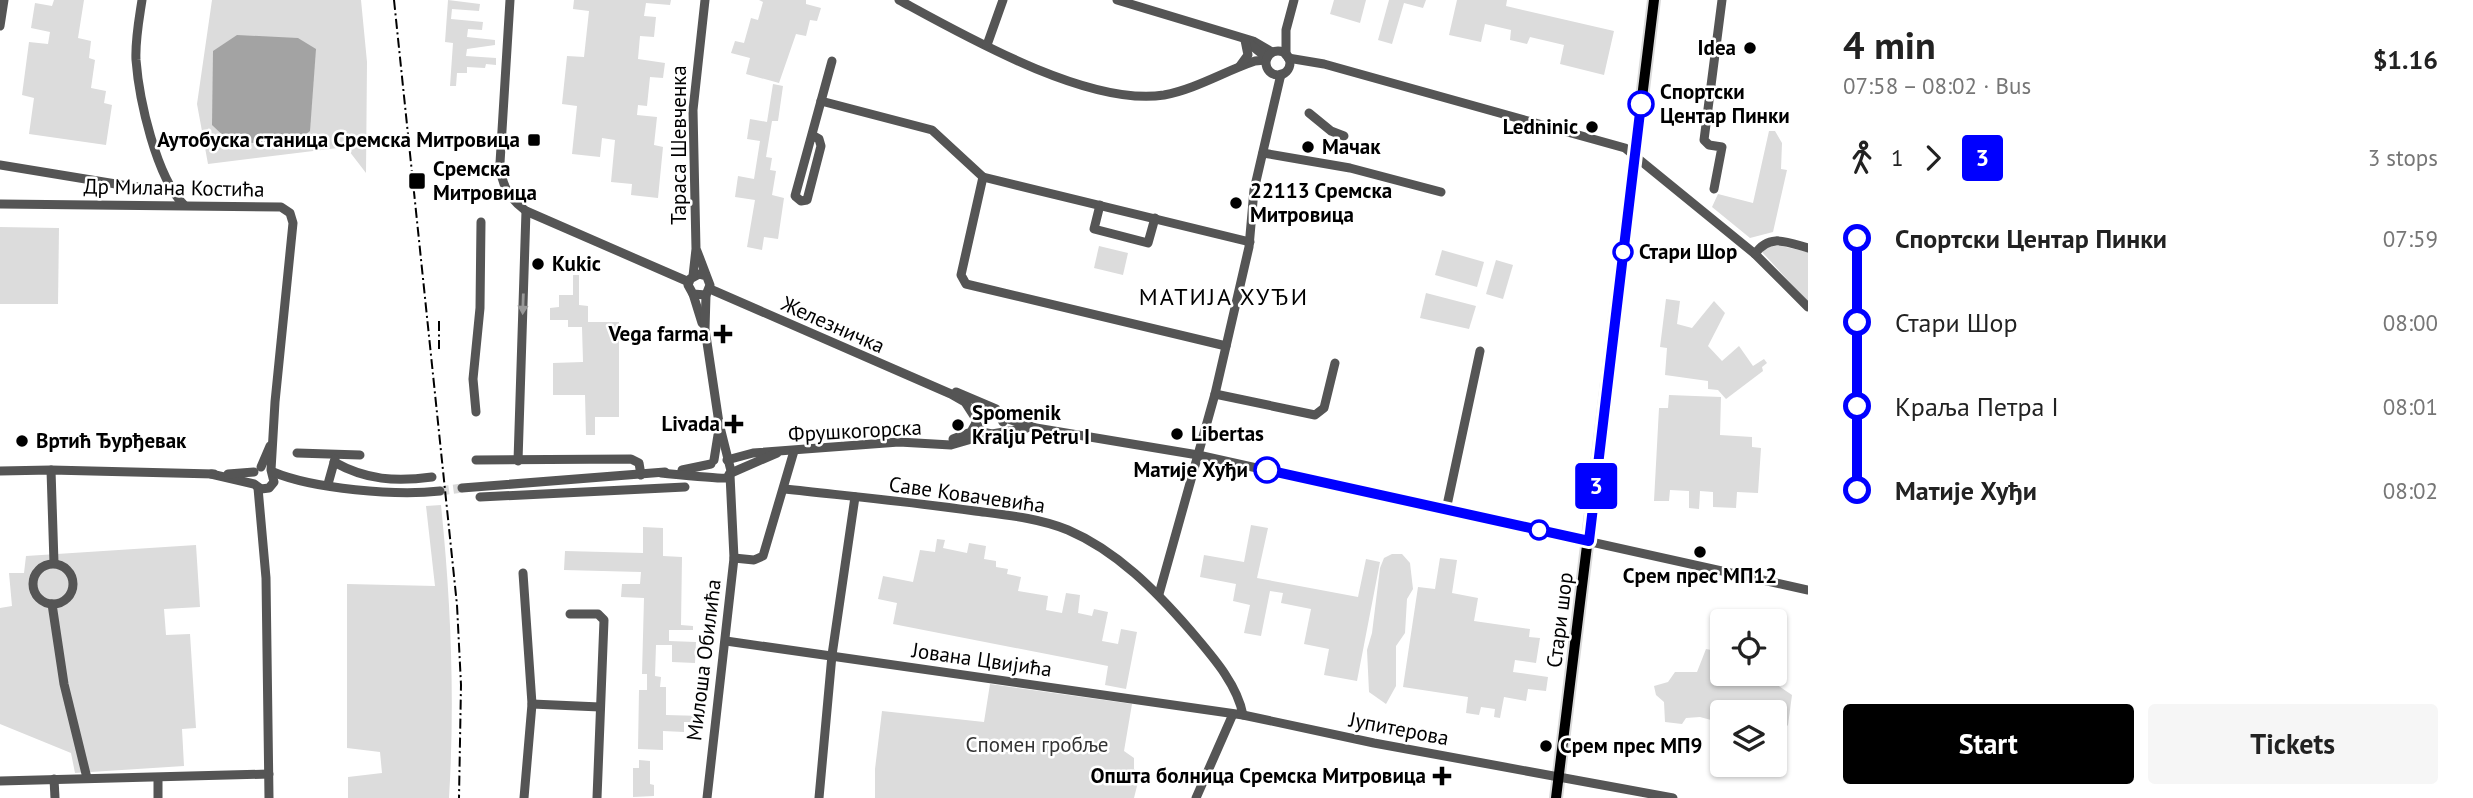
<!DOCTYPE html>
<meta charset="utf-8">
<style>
:root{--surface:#fff;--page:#f6f6f6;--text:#222;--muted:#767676;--accent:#000}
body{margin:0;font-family:"PT Sans",sans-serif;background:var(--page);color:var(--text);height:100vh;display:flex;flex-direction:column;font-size:26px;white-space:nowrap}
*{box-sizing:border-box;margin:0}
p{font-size:23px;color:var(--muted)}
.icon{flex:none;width:38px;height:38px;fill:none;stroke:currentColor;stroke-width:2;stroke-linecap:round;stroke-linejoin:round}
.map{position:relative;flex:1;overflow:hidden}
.drawer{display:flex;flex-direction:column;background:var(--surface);width:665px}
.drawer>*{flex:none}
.badge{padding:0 14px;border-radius:5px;font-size:24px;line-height:46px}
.fabs{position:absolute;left:1710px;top:609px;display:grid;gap:14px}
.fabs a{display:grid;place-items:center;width:77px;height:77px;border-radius:7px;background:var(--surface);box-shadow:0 2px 5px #0004;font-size:35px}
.map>.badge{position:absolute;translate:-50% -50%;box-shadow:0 0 0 4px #fff}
.legs{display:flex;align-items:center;gap:10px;height:77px;padding:0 35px;font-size:23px}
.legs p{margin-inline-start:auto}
.summary{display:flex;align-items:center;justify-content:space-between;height:119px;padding:0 35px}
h1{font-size:38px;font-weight:700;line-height:52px}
.cta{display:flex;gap:14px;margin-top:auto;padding:14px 35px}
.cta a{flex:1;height:80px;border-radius:7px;background:var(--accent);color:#fff;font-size:28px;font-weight:700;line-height:80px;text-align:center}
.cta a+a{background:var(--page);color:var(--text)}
ul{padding:0 35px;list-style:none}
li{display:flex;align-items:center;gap:24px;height:84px;font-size:26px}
li i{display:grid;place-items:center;width:10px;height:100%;margin:0 9px;background:currentColor}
li i::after{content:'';width:18px;height:18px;margin:-9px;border:5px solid;border-radius:50%;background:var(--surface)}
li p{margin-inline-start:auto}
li:first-child i{background:linear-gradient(#0000 50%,currentColor 0)}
li:last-child i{background:linear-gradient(currentColor 50%,#0000 0)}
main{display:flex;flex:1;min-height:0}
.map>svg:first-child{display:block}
</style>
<main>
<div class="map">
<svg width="1808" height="798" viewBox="0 0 1808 798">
<rect width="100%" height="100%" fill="#fff"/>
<g fill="#dcdcdc">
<polygon points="54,0 84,0 78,38 91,41 89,58 95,60 91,88 106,91 104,103 112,105 106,145 29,134 34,98 22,95 29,42 48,44 50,32 31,28 35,3 52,6"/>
<polygon points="212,0 361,0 367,62 366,173 346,147 208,164 197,104"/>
<polygon points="448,0 480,4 479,11 452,9 451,19 483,22 482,30 468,29 467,37 495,40 495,45 467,49 466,56 496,58 496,65 486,64 485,68 467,67 467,73 457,73 456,86 450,86 453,43 445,42"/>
<polygon points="574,0 671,0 670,5 646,3 644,16 656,17 654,37 640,36 638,59 665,63 663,78 650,77 647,106 638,105 637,115 657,117 654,145 663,147 658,198 631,195 632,184 611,182 615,140 602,138 600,157 572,154 577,106 562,104 567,56 584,57 589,11 573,9"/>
<polygon points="759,0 806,0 806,4 821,8 817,21 810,20 806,36 796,34 779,83 746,74 750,58 731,53 735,41 744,43 751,18 758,20 763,2"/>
<polygon points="1334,0 1366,0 1360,23 1330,14"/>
<polygon points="1389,0 1426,0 1423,8 1404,3 1392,44 1378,40"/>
<polygon points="1457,0 1507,0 1506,6 1614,31 1604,75 1560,64 1564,45 1530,37 1527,44 1510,40 1511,30 1485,24 1481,42 1449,35"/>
<polygon points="773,84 783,86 778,121 772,121 766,157 772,158 770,170 776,171 772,195 784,198 778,239 764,237 762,250 747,247 755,200 735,197 738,176 754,179 760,141 747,139 750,119 767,122"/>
<polygon points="1769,131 1775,131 1782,143 1781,169 1787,170 1773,232 1750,238 1712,207 1718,194 1753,203"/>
<polygon points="0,227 59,228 58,304 0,304"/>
<polygon points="1772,244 1808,252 1808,302 1762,252"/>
<polygon points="1099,246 1128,253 1123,275 1094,268"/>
<polygon points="1442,250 1484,262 1477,287 1435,275"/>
<polygon points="1496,260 1513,265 1503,299 1486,294"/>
<polygon points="573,275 579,275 579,305 588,306 588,322 619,322 619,417 595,417 595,435 586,435 585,395 553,395 553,363 583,362 582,327 568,327 568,320 550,320 550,308 559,307 559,295 573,295"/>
<polygon points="1426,293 1476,306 1469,329 1420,318"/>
<polygon points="1666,299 1680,301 1677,324 1692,328 1714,301 1725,313 1708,346 1722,361 1739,346 1753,366 1764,359 1767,363 1762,367 1763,371 1726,399 1718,390 1708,389 1708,381 1665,375 1667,348 1660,347"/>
<polygon points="1669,395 1721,397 1720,435 1752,437 1752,447 1761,448 1758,493 1737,492 1736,508 1713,507 1713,492 1700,491 1699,509 1689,508 1689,491 1670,490 1669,501 1654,501 1659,408 1668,408"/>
<path d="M441 505C451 603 455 700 449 798H348V777L382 773 380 752 347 748V584L435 586 426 506Z"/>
<polygon points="1251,525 1268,528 1257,578 1358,597 1366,559 1380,562 1357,681 1324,675 1329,649 1304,644 1311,609 1281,603 1283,593 1270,591 1261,636 1244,633 1250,605 1233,601 1236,584 1200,577 1204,555 1244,562"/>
<polygon points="643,527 663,528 663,556 682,557 681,625 693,626 693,630 669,630 669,641 696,642 695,663 672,662 672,645 656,645 655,676 661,677 660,687 666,687 666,715 703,716 703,722 684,722 684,732 663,731 663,750 638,749 639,690 647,690 647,674 642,674 644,598 621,597 622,584 640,584 641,572 564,570 565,551 643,553"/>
<polygon points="937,539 945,540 943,548 967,553 969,543 986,546 984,559 996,561 996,567 1008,569 1007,574 1021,577 1018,591 1048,596 1046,610 1062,613 1066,593 1080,595 1078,613 1092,616 1094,609 1108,612 1102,641 1118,644 1121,629 1137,632 1126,689 1105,685 1108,666 893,624 897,603 878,599 883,576 913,582 920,550 935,552"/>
<polygon points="196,545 200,607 164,609 166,635 190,634 196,728 182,729 184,766 75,773 71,753 0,724 0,608 12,606 9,573 24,573 26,556"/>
<polygon points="1392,554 1402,554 1410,563 1413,589 1407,599 1405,633 1396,646 1396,686 1386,704 1369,692 1367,650 1372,633 1380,568 1384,558"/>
<polygon points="1440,558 1457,560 1452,593 1478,598 1474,621 1530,629 1529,637 1540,638 1536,663 1515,660 1513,672 1548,677 1546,691 1528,689 1526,701 1504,697 1500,718 1494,717 1495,709 1481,707 1479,715 1466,713 1468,697 1403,687 1418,587 1435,589"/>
<polygon points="1706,649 1722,652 1722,674 1761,674 1792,695 1788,725 1775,738 1774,712 1722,712 1722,730 1713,729 1711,720 1700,717 1686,718 1682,724 1665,722 1664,702 1656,695 1654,686 1668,682 1675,672 1697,672"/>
<polygon points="990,684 1132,704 1124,751 1134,758 1134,769 1140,774 1134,798 875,798 875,769 882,711 984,722"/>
<polygon points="639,760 650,761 650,784 654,785 654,796 633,797 633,768 639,768"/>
</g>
<polygon fill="#a3a3a3" points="237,35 298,38 316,49 310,131 297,141 279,146 228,140 212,125 213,51"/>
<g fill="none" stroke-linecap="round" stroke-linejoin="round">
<polyline stroke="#d9d9d9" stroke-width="9" stroke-dasharray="9 4.5" stroke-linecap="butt" points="440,491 462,488"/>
<defs>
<polyline id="major" points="1556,798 1654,0"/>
</defs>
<use href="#major" stroke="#dbdbdb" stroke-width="14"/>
<g stroke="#555" stroke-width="9">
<path d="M142 0C139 20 135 40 136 60 139 99 156 177 184 205"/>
<path d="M510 0 500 163C501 185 509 198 526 211L689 282"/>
<path d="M899 0C965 36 1089 107 1164 95 1196 89 1225 71 1255 61L1266 60"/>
<polyline points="1117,0 1253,41 1272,52"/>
<polyline points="0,26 4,0"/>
<polyline points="1246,41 1267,58"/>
<polyline points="987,45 1003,0"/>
<circle cx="1278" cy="63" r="12"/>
<polyline points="1286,55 1286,30 1294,0"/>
<polyline points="1288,58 1324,64 1625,148 1755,254 1808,307"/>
<polyline points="1240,66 1248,55 1245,40"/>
<polyline points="821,101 932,130 983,177 961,275 966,284 1226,346"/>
<polyline points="1309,113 1331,131 1344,136"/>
<polyline points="812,135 819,139 821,146 807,200 801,201 795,196 832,61"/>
<polyline points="1263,153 1350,168 1441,192"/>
<polyline points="0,165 128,186 172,190"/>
<polyline points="983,177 1250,242"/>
<polyline points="1714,189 1722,147 1709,145 1704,140 1722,0"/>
<polyline points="0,204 281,207 290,213 293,223 275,402 271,470 274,482 269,488 261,489 254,484 211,474"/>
<polyline points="1100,205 1094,229 1148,243 1155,218"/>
<polyline points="697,251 710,285 706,295 693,294 688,285 690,279 699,274 706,276"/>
<path d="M1755 254C1769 233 1787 242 1808 248"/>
<polyline points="693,276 696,249 693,110 705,0"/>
<polyline points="710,289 951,394 965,402 976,419"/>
<polyline points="693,294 702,323"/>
<polyline points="956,392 996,409 1003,422"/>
<polyline points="1215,394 1315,415 1324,408 1335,363"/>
<polyline points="988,408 977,416 976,423 982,432 992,434 1027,428"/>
<polyline points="476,412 473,379 480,308 481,222"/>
<polyline points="1002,417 1036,428 1198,455 1808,590"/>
<polyline points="953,439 971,432 976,423"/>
<polyline points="297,453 360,455"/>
<polyline points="476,460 631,459 639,463 641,475"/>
<polyline points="714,460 718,435"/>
<polyline points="727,460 753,453 899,442 951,445 989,434"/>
<polyline points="518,461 526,211"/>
<path d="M334 462C366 480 396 482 432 477"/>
<polyline points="261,467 270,446"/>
<polyline points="51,470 54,563"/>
<polyline points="682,470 711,464"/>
<polyline points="0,471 51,470 214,474"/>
<path d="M273 472C314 489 396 496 440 491"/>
<path d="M661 473C672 474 722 479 727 478L731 471 719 423 705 329 706 295"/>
<polyline points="731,473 777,453"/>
<polyline points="228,474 254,472"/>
<polyline points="328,484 335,459"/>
<polyline points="258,488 266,578 269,798"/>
<polyline points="462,488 665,472"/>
<path d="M785 489C848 496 912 502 975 511 1006 515 1039 518 1068 530 1117 551 1156 591 1190 630 1211 655 1237 683 1243 715"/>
<polyline points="480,497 685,487"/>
<polyline points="1446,510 1480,351"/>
<polyline points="734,558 754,560 763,556 794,451"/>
<circle cx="53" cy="584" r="20"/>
<polyline points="523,573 532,704 524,798"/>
<polyline points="1159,594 1215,394 1249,247 1254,190 1281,74"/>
<polyline points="52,604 64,684 87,778"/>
<polyline points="570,614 598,614 604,620 597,798"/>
<polyline points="726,641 1243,715 1374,743 1673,798"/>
<polyline points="532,704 600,707"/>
<polyline points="54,779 55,798"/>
<polyline points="158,779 158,798"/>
<polyline points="0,781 269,774"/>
<polyline points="707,798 734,558 730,475"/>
<polyline points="819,798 832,655 855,497"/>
<polyline points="1196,798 1233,714"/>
</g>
<use href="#major" stroke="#000" stroke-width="10"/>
<g stroke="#000" stroke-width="2" stroke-dasharray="10 3.5 2 3.5" stroke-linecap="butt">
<polyline points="394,0 457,605 461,685 459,798"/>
<polyline points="439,321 439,349"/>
</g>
</g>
<defs><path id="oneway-solid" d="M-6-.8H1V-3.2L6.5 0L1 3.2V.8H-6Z" transform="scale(1.75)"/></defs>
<use fill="#999" href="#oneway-solid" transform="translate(523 304) rotate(92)"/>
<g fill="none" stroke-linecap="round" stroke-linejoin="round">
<defs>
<polyline id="line-1" points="1267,470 1589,541 1641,104"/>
</defs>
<use href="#line-1" stroke="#fff" stroke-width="16"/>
<use href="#line-1" stroke="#00f" stroke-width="10"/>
</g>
<g fill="#000" stroke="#fff" stroke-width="2.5">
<circle cx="1750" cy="48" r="7"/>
<circle cx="1592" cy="127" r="7"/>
<rect x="527" y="133" width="14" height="14" rx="3.5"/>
<circle cx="1308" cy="147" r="7"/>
<rect x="408" y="172" width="18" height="18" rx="3.5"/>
<circle cx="1236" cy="203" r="7"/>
<circle cx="538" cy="264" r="7"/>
<path d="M719.5 323.5h7v7h7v7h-7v7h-7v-7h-7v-7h7z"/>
<path d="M730.5 413.5h7v7h7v7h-7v7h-7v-7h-7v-7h7z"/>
<circle cx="958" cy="425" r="7"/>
<circle cx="1177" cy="434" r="7"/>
<circle cx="22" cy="441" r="7"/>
<circle cx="1700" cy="552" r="7"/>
<circle cx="1546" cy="746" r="7"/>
<path d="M1438.5 765.5h7v7h7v7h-7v7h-7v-7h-7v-7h7z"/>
</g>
<g fill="#fff" stroke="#00f" stroke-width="3.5">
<circle cx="1641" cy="104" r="12"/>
<circle cx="1623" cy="252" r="9"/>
<circle cx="1267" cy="470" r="12"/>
<circle cx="1539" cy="530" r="9"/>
</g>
<g text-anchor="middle" stroke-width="5" stroke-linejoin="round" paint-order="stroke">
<g font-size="21" font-weight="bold" fill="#000" stroke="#fff" text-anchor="start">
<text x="1736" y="55" text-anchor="end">Idea</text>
<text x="1578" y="134" text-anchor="end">Ledninic</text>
<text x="520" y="147" text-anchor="end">Аутобуска станица Сремска Митровица</text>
<text x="1322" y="154">Мачак</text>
<text x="433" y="176">Сремска<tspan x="433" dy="24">Митровица</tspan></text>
<text x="1250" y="198">22113 Сремска<tspan x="1250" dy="24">Митровица</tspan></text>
<text x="552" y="271">Kukic</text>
<text x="709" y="341" text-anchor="end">Vega farma</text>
<text x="972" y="420">Spomenik<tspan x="972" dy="24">Kralju Petru I</tspan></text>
<text x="720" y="431" text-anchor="end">Livada</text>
<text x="1191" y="441">Libertas</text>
<text x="36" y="448">Вртић Ђурђевак</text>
<text x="1700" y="583" text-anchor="middle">Срем прес МП12</text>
<text x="1560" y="753">Срем прес МП9</text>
<text x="1426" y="783" text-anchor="end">Општа болница Сремска Митровица</text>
</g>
<g font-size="21" font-weight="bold" fill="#000" stroke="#fff" text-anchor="start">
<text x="1660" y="99">Спортски<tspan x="1660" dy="24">Центар Пинки</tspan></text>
<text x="1639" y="259">Стари Шор</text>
<text x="1248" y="477" text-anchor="end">Матије Хуђи</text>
</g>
<g font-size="21" fill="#000" stroke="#fff">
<text transform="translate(679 145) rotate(-90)" y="7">Тараса Шевченка</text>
<text transform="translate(174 188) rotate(1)" y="7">Др Милана Костића</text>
<text transform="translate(833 325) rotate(24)" y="7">Железничка</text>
<text transform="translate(855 431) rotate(-3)" y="7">Фрушкогорска</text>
<text transform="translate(967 495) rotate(8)" y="7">Саве Ковачевића</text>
<text transform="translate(1560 620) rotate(-83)" y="7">Стари шор</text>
<text transform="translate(704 660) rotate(-83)" y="7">Милоша Обилића</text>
<text transform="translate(982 660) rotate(8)" y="7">Јована Цвијића</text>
<text transform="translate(1399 729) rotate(11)" y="7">Јупитерова</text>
</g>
<g font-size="21" fill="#333" stroke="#fff">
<text x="1037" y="752">Спомен гробље</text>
</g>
<g font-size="24" letter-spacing="2" fill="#000" stroke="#fff">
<text x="1224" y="305">МАТИЈА ХУЂИ</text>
</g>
</g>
</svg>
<div class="fabs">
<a><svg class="icon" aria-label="locate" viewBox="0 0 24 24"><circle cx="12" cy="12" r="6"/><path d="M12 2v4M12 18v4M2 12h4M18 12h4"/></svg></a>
<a><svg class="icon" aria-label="layers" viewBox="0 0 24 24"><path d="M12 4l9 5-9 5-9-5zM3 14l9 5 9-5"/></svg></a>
</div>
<b class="badge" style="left:1596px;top:486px;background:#00f;color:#fff">3</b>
</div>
<section class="drawer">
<div class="summary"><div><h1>4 min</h1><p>07:58 – 08:02 · Bus</p></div><b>$1.16</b></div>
<div class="legs"><svg class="icon" aria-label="walk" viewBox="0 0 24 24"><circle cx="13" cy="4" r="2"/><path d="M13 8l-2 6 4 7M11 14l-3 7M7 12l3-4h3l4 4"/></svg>1<svg class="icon" aria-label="forward" viewBox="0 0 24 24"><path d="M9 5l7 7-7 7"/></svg><b class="badge" style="background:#00f;color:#fff">3</b><p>3 stops</p></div>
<ul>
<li><i style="color:#00f"></i><b>Спортски Центар Пинки</b><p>07:59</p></li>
<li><i style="color:#00f"></i><span>Стари Шор</span><p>08:00</p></li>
<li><i style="color:#00f"></i><span>Краља Петра I</span><p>08:01</p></li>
<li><i style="color:#00f"></i><b>Матије Хуђи</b><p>08:02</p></li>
</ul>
<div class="cta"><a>Start</a><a>Tickets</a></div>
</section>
</main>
